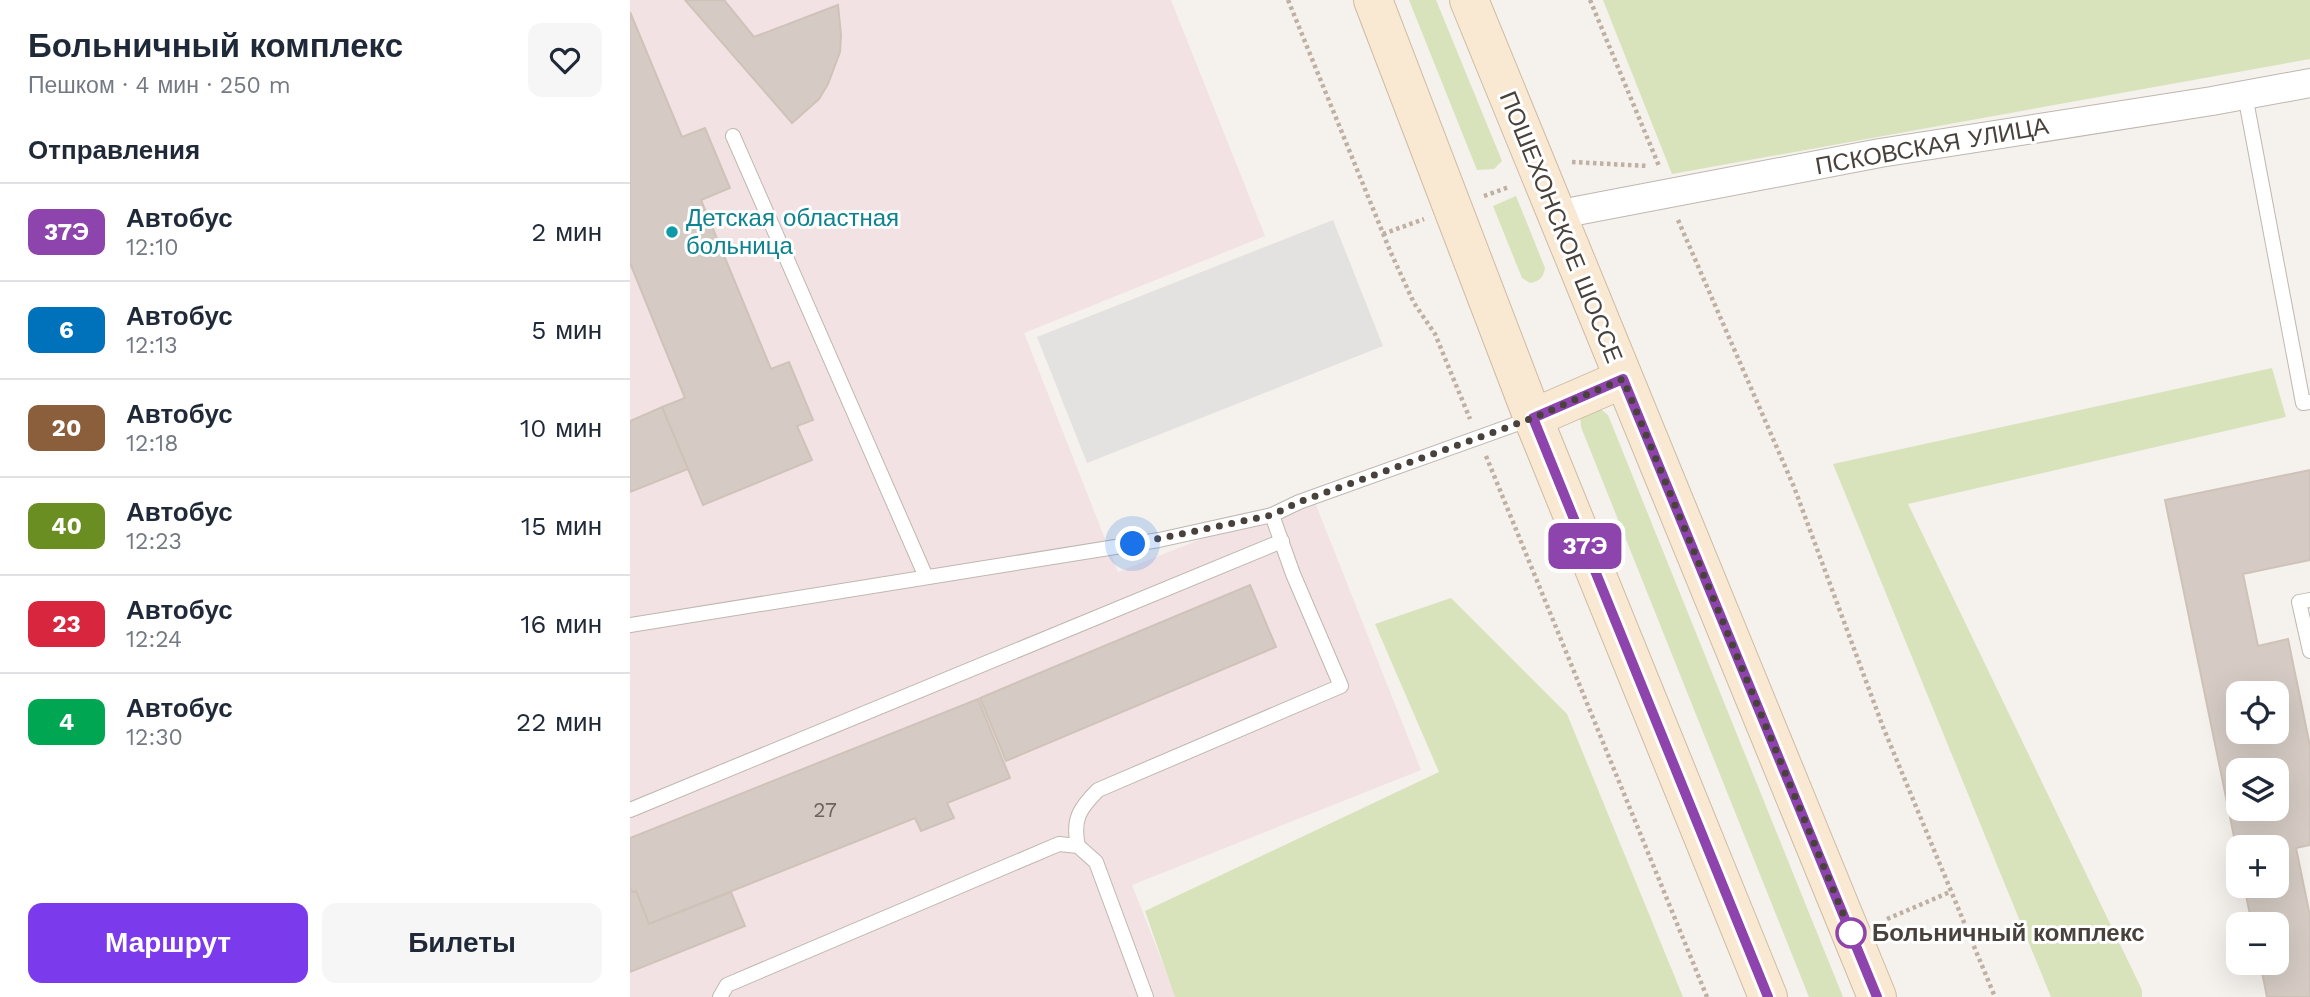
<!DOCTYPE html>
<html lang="ru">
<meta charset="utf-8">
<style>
:root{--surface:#fff;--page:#f6f6f7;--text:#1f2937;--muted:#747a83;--line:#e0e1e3;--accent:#7c3aed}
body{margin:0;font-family:"Work Sans",sans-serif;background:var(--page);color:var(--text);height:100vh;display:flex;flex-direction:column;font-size:26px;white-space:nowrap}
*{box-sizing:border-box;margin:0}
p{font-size:23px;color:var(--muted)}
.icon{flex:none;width:38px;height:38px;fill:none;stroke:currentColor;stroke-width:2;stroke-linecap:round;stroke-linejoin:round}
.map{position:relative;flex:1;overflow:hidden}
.drawer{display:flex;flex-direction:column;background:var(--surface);width:630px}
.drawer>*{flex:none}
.badge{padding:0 14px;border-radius:10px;font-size:24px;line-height:46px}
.fabs{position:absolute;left:1596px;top:681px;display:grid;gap:14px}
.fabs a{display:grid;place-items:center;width:63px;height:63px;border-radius:14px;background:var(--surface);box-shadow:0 7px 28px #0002;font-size:35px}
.you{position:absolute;width:35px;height:35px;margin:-18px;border:5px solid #fff;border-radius:50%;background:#1a73e8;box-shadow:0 0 0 10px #1a73e833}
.map>.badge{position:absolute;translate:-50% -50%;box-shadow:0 0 0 4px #fff}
h2{padding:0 28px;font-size:26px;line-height:63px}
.round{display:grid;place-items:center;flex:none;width:74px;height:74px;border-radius:14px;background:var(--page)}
.headline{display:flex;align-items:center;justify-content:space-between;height:119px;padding:0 28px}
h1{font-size:33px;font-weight:700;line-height:52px}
.action{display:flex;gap:14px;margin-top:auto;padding:14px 28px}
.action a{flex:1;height:80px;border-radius:14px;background:var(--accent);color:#fff;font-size:28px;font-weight:700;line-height:80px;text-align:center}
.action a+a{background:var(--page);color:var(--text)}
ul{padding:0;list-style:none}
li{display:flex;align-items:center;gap:21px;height:98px;padding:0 28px;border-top:2px solid var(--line)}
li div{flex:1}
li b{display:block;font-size:26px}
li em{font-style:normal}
li .badge{min-width:77px;font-weight:700;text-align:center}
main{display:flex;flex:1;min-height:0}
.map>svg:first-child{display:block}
</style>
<main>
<section class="drawer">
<div class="headline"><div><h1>Больничный комплекс</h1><p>Пешком · 4 мин · 250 m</p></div><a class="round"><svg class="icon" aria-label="heart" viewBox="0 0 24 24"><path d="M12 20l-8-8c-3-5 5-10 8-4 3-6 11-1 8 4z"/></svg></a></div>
<h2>Отправления</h2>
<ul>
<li><span class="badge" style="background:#8e44ad;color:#fff">37Э</span><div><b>Автобус</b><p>12:10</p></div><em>2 мин</em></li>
<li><span class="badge" style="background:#0072bc;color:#fff">6</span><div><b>Автобус</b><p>12:13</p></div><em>5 мин</em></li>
<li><span class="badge" style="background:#8b5e3c;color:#fff">20</span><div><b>Автобус</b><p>12:18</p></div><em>10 мин</em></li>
<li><span class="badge" style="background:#6b8e23;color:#fff">40</span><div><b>Автобус</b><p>12:23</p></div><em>15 мин</em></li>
<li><span class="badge" style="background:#d7263d;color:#fff">23</span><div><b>Автобус</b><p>12:24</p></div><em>16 мин</em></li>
<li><span class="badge" style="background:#00a651;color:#fff">4</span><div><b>Автобус</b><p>12:30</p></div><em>22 мин</em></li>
</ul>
<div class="action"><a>Маршрут</a><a>Билеты</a></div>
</section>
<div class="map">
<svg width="1680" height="997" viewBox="0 0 1680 997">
<rect width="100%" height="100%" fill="#f5f1ed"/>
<polygon fill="#f3e2e3" points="0,0 541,0 635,236 394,333 488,572 682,495 791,770 502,885 546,997 0,997"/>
<g fill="#d8e3bb">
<polygon points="779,0 806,0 872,161 864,169 847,170"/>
<polygon points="973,0 1680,0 1680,59 1042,174"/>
<path d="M886 196 915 268C913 278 910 281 900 283L892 278 863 206Z"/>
<polygon points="1642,368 1656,417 1278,504 1512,990 1512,997 1421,997 1203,464"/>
<polygon points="967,406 978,415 1213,997 1179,997 951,427 950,416"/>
<polygon points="821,598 937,714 1053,997 545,997 515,911 809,772 745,624"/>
</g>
<polygon fill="#e4e2e0" points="703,220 753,346 457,463 407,337"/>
<g fill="#d5cbc4" stroke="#cfc2b8" stroke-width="2" fill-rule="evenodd">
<polygon points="55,0 94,0 124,37 208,5 211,35 210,52 198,84 189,99 162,123"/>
<polygon points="0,12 52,137 75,128 100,188 71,200 141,369 159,362 183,420 167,426 182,460 73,505 32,407 55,398 0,263"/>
<polygon points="32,407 58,469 0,492 0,421"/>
<path d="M1680 470V560L1613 574 1628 646 1658 639 1680 746V845L1666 848 1680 916V997H1637L1630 962H1647V924H1622L1614 886H1647V847H1608V856L1535 500ZM1608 693H1647V732H1608ZM1608 770H1647V808H1608Z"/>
<polygon points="620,585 646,647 376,761 350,698"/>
<polygon points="348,699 380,778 317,803 324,818 291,831 285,818 19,924 6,891 2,892 0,888 0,838"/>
<polygon points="6,891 19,924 101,892 115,926 0,972 0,893"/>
</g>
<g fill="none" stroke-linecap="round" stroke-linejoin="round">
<defs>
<g id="service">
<polyline points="1615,95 1673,403 1680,402"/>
<polyline points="103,136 296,577"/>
<polyline points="1680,600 1669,602 1680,651"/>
<polyline points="0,625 529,540 642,515 669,502 903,418"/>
<polyline points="0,810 652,541"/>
<path d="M448 846C442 819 450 808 468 790L711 686 663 574 642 515"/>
<polyline points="90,997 97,985 429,844 448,846 466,862 516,997"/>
</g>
<polyline id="minor" points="925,215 1250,153 1582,101 1680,83"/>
<g id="secondary">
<polyline points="743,0 903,418 1138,997"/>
<polyline points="839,0 1247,997"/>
<polyline points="903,418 993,379"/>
</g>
</defs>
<use href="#service" stroke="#bfb7b0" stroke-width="16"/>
<use href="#minor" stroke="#bfb7b0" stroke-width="30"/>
<use href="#secondary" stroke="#cebba2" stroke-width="40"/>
<g stroke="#bfb0a3" stroke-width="4.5" stroke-dasharray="3.5 3.5" stroke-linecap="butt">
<polyline points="658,0 761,253 784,303 805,334 840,419"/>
<polyline points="960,0 1029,166"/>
<polyline points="942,162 1018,166"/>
<polyline points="854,196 879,187"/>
<polyline points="1048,220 1164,487 1253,727 1365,997"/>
<polyline points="753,234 794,219"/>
<polyline points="856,456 1077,997"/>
<polyline points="1257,919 1320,892"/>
</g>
<use href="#service" stroke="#fff" stroke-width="14"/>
<use href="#minor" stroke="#fff" stroke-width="28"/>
<use href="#secondary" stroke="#f9e9d3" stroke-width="38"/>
</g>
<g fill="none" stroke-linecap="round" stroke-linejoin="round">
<defs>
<polyline id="line" points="1138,997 903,418 993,379 1247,997"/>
</defs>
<use href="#line" stroke="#fff" stroke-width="16"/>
<use href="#line" stroke="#8e44ad" stroke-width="10"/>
<polyline stroke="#49413b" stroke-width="7" stroke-dasharray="0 12.6" points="503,544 642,515 669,502 903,418 993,379 1221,933"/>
</g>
<circle fill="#0f9aa8" stroke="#fff" stroke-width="2.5" cx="42" cy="232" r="7"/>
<circle fill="#fff" stroke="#8e44ad" stroke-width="3.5" cx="1221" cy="933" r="14"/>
<g text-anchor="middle" stroke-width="6" stroke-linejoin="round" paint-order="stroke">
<g font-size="21" fill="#6c645d">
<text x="195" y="817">27</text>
</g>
<g font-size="24" fill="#49413b" stroke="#fff">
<text transform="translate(1302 146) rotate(-10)" y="8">ПСКОВСКАЯ УЛИЦА</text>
<text transform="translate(931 227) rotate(68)" y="8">ПОШЕХОНСКОЕ ШОССЕ</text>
</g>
<g font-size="24" fill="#0d838f" stroke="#fff" text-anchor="start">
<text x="56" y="226">Детская областная<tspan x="56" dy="28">больница</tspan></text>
</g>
<g font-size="24" font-weight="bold" fill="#49413b" stroke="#fff" text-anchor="start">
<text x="1242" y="941">Больничный комплекс</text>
</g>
</g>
</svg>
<div class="fabs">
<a><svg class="icon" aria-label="locate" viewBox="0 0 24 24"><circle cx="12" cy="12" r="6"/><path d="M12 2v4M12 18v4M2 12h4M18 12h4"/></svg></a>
<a><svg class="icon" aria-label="layers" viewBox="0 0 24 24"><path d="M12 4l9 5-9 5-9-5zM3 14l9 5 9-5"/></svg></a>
<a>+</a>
<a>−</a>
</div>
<div class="you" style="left:503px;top:544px"></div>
<b class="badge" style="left:955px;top:546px;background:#8e44ad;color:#fff">37Э</b>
</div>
</main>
